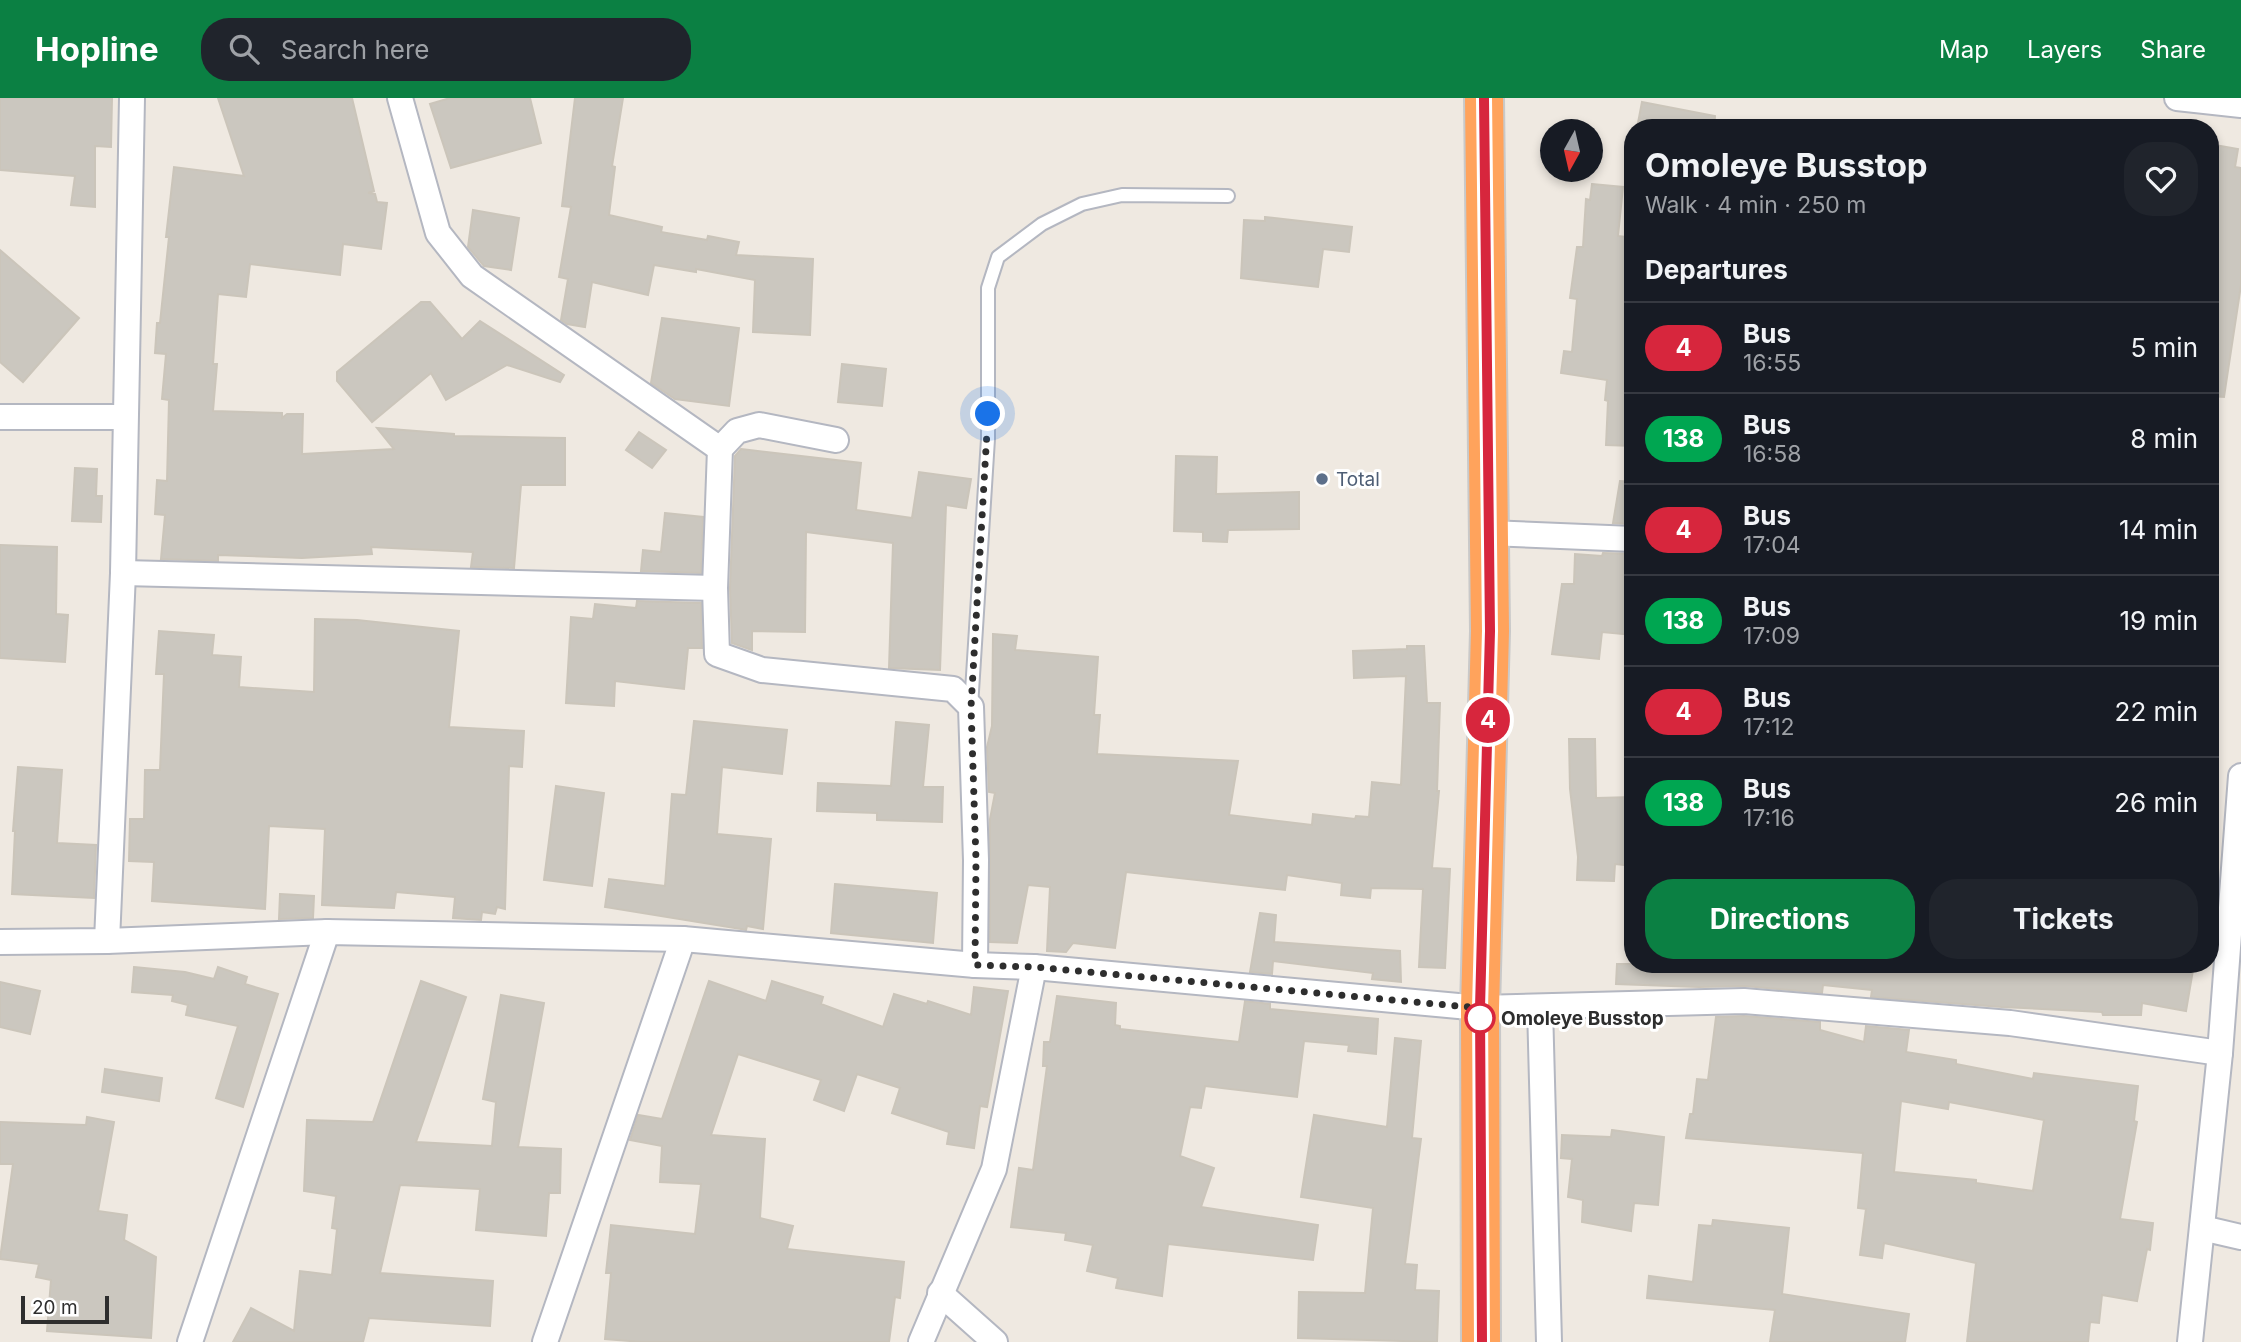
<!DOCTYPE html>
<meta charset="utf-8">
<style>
:root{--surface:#171b24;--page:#20242c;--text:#f1f3f6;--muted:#9ea1a6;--line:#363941;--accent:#0b8043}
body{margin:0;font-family:Inter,sans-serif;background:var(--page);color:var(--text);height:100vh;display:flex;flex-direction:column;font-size:26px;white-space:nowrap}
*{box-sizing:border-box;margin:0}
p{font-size:23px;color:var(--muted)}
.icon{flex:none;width:38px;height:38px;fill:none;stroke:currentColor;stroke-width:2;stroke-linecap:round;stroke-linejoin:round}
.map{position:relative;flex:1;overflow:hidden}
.sheet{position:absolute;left:1624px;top:21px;width:595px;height:854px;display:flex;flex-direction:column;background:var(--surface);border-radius:28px;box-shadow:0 4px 10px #0003}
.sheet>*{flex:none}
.badge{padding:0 14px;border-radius:23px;font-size:24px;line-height:46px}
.needle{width:46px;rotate:188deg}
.buttons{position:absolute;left:1540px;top:21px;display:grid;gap:14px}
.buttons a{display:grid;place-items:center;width:63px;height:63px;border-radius:50%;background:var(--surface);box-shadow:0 4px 10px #0003;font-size:35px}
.scale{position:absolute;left:21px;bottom:18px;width:88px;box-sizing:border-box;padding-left:7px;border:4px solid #2e2e2e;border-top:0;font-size:19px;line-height:24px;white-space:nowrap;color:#2e2e2e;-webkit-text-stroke:5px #fff;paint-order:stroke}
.you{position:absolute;width:35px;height:35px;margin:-18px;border:5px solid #fff;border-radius:50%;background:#1a73e8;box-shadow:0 0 0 10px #1a73e833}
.map>.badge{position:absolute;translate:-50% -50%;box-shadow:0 0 0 4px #fff}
h2{padding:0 21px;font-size:26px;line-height:63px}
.round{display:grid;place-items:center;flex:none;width:74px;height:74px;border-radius:28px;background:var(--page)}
.overview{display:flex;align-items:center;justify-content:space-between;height:119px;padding:0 21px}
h1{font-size:33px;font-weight:700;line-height:52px}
.button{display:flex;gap:14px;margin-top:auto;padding:14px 21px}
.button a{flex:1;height:80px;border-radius:28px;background:var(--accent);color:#fff;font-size:28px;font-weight:700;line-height:80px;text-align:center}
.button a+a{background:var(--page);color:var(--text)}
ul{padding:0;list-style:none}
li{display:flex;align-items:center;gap:21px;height:91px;padding:0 21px;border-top:2px solid var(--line)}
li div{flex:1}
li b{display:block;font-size:26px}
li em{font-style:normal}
li .badge{min-width:77px;font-weight:700;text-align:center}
header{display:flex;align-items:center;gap:42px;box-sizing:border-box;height:98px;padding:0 35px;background:var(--accent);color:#fff}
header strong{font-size:33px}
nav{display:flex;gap:38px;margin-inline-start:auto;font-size:24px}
.search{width:490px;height:63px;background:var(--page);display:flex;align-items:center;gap:18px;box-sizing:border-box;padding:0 24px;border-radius:28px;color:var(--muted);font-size:26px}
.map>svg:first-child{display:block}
</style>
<header>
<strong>Hopline</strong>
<div class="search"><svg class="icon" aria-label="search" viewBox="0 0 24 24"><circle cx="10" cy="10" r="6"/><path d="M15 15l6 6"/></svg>Search here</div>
<nav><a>Map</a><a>Layers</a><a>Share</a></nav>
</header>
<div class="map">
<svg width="2241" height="1244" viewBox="0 0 2241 1244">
<rect width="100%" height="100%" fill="#efe9e1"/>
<g fill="#cbc7bf" stroke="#cbc5ba" stroke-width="2" fill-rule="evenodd">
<polygon points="0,0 112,0 111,49 95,48 95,109 71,107 75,78 0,72"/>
<polygon points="218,0 352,0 374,93 368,95 375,96 377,104 387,105 381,151 343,146 340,177 250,166 246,199 218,196 213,266 217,266 213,313 282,315 282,320 287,316 303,316 302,356 394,351 377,330 454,336 454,338 565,340 565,387 521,387 514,470 471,469 473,454 371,449 372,456 302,460 218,457 218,463 161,461 165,417 155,416 157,382 167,383 169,302 162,301 166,256 155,255 157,225 160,225 169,139 166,139 174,69 244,78"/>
<polygon points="450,0 530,0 541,45 451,70 430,6"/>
<polygon points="575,0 623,0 612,68 615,69 609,117 662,129 661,134 707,142 708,138 739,144 736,157 813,161 810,237 753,234 755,182 696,171 696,174 654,167 648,197 592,184 585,229 567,226 561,222 568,181 559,179 571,109 562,108"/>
<polygon points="1642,4 1715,18 1714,30 1637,30"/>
<polygon points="2215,47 2238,51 2235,69 2241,70 2241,187 2224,299 2210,298 2210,66 2212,66"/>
<polygon points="1592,86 1623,89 1618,138 1633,140 1633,348 1606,347 1608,303 1605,302 1607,282 1561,275 1564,253 1572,254 1577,201 1570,200 1577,149 1583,149 1586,101 1590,102"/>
<polygon points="473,112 519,120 511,172 484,168 468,149"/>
<polygon points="1265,119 1352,129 1349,154 1323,151 1318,189 1241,180 1244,122 1265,123"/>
<polygon points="0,152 79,220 23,284 0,264"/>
<polygon points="421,204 430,204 462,241 480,223 564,277 560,284 507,267 446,302 431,275 372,324 337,283 337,274"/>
<polygon points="662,220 739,230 729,308 675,301 651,285"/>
<polygon points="842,266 886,271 882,308 838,304"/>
<polygon points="639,334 666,352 652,370 626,352"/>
<polygon points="741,351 861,365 856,412 912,420 919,374 971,381 966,410 946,407 940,572 889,570 893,445 806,434 805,534 752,533 752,552 732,545 730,490 735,358"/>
<polygon points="1176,358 1217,359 1216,396 1299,394 1299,431 1228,432 1227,444 1203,443 1203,434 1174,433"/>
<polygon points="75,370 97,371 96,398 102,398 101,424 72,423"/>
<polygon points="1620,383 1633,384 1633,426 1613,425"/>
<polygon points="665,415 703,419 701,475 641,473 643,452 661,454"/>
<polygon points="0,447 57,449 56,516 68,517 65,564 0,560"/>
<polygon points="1603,455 1633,456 1633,537 1602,534 1599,561 1552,556 1562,486 1574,486 1575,456 1602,458"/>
<polygon points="637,503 701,505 702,550 688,550 684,591 615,583 614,608 566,605 571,519 593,521 595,506 636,510"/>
<polygon points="315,521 357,522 459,533 449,629 524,633 522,669 509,668 505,811 497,809 495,816 482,814 481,822 453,820 455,799 396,794 394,810 322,807 325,731 269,728 265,811 152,803 154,764 129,763 130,721 144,721 145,672 160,672 164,576 156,576 159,533 214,537 212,557 241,559 239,589 314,594"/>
<polygon points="993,536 1017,538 1015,552 1098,559 1094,617 1100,617 1097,656 1238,663 1229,717 1312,727 1313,716 1355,721 1356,718 1369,719 1372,684 1401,687 1406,578 1354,580 1353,553 1407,551 1407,548 1424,548 1427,605 1440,605 1437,693 1439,693 1432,770 1450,771 1445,870 1419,869 1423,791 1371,790 1370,800 1341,797 1342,785 1287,777 1285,792 1126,774 1115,850 1073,845 1066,854 1047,853 1050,789 1028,787 1017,845 990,844 990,721 995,695 989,694 987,649 992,628"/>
<polygon points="694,623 787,632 782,676 722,669 717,736 771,741 763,831 747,828 746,832 741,831 605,809 609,781 665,788 672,696 686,697"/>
<polygon points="896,624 929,627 923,689 943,689 942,724 877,722 877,715 817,713 818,685 891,688"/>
<polygon points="1569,641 1595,641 1596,700 1633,699 1633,768 1615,766 1614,783 1577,782 1578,759 1570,691"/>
<polygon points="18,669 62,672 57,745 96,747 94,800 12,796 15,733 13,733"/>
<polygon points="556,688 604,695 592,788 544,782"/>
<polygon points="835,786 937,795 933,845 831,835"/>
<polygon points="280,796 314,798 313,820 279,821"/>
<polygon points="1260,815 1276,817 1274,844 1400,853 1401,884 1372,881 1373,875 1273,863 1272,876 1250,874"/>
<polygon points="1617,866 2112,866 2159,873 2160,867 2193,872 2186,913 2142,905 2141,917 2103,917 2102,914 2002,909 1871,899 1872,892 1823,887 1822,895 1745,888 1699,889 1616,886"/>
<polygon points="134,869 185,874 214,881 218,869 247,879 245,886 278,896 243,1009 216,1000 238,928 186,917 188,907 172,903 173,897 132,894"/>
<polygon points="421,883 466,899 416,1044 492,1048 496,1004 483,1001 501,897 544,905 518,1049 561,1051 560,1095 549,1095 546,1138 476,1132 480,1091 400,1087 380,1175 493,1183 490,1228 369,1220 363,1244 233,1244 251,1210 294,1233 300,1173 332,1177 337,1131 332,1130 336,1098 304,1093 307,1022 373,1024"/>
<polygon points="709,883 766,903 772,883 823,899 821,906 883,929 894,896 927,906 928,903 971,917 974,889 1008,893 987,1009 980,1008 974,1050 947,1046 949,1034 892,1015 900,990 857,976 844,1013 814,1002 821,982 738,956 711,1037 765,1041 760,1120 793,1128 787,1151 904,1164 900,1200 895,1199 889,1244 642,1244 605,1241 611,1175 606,1175 611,1127 695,1136 701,1086 660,1084 662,1048 630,1042 638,1017 662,1021"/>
<polygon points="0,884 40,893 30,936 0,929"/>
<polygon points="1057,898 1116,905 1115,927 1120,928 1120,931 1239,944 1245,903 1270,906 1270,911 1378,921 1376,956 1348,953 1349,947 1304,943 1297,999 1205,988 1201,1010 1190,1009 1180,1058 1214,1070 1201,1109 1318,1127 1313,1162 1168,1146 1162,1198 1116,1190 1118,1180 1087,1173 1093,1147 1065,1142 1066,1135 1011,1129 1019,1070 1033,1072 1047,968 1043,968 1044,944 1050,944"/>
<path d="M1744 918 1820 924V932L1864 944 1866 928 1909 932 1906 954 1956 962V966L2033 981 2034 975 2138 988 2134 1023 2137 1024 2120 1121 2153 1125 2150 1152 2147 1151 2137 1203 2102 1197 2099 1225 2090 1224 2088 1244H1967L1976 1165 1884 1145 1882 1160 1860 1157 1866 1111 1858 1110 1863 1055 1686 1040 1690 1016H1693L1697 981 1708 982 1716 919ZM1901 1003 1948 1011 1949 1004 2044 1022 2033 1093 1976 1085V1082L1894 1074Z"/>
<polygon points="1395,940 1421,943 1412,1040 1421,1041 1405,1166 1417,1167 1415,1192 1439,1193 1437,1244 1298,1240 1299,1194 1365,1195 1373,1110 1301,1099 1314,1017 1387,1029"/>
<polygon points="105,971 162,980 159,1003 102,994"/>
<polygon points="87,1019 114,1024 98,1113 127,1117 124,1142 156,1159 151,1240 47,1233 51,1182 36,1179 39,1166 0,1161 13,1066 0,1066 0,1024 86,1027"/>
<polygon points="1612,1032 1664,1039 1658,1107 1634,1105 1631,1133 1582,1124 1583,1102 1568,1099 1572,1061 1561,1060 1562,1037 1611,1039"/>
<polygon points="1713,1122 1789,1130 1782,1196 1909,1216 1905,1244 1770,1244 1775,1212 1647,1200 1649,1178 1693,1184 1699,1127 1712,1128"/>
</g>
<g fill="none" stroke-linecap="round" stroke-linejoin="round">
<defs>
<polyline id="lane" points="971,609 988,341 988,190 998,159 1042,126 1082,106 1122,97 1228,98"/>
<g id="street">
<polyline points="400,0 438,135 472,178 720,351"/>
<polyline points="2177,0 2241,7"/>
<polyline points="0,319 125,319"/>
<polyline points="836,342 759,327 737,333 720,351 715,490 717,556 762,572 953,591 971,609 976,762 975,867"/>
<polyline points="1489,435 1633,441"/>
<polyline points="123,475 715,490"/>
<polyline points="107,843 123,475 132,0"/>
<polyline points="0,844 107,843 327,834 683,841 975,867 1034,869 1480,910 1744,903 2010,925 2220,955"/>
<polyline points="1540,909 1549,1244"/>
<polyline points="2202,1130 2241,1139"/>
<polyline points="940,1195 995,1244"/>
<polyline points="190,1244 327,834"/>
<polyline points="545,1244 683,841"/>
<polyline points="921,1244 994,1071 1034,869"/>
<polyline points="2190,1244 2220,955 2241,678"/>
</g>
<polyline id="highway" points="1481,1244 1480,910 1490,533 1484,0"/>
</defs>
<use href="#lane" stroke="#b4b7c1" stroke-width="16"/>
<use href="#street" stroke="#b4b7c1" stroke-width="28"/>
<use href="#highway" stroke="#c9c9c9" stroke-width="42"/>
<use href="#lane" stroke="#fff" stroke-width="12"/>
<use href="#street" stroke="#fff" stroke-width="24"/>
<use href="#highway" stroke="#ffa35c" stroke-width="38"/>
</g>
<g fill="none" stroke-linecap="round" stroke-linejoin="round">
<defs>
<polyline id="line" points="1482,1244 1480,910 1490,533 1484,0"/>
</defs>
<use href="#line" stroke="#fff" stroke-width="16"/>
<use href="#line" stroke="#d7263d" stroke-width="10"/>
<polyline stroke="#2e2e2e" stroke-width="7" stroke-dasharray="0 12.6" points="988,316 971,609 976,762 975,867 1034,869 1480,910 1480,920"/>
</g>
<circle fill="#5c6f8a" stroke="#fff" stroke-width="2.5" cx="1322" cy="381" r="7"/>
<circle fill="#fff" stroke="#d7263d" stroke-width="3.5" cx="1480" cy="920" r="14"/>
<g text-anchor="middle" stroke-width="6" stroke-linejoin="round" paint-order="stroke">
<g font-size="19" fill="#4e5e75" stroke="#fff" text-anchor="start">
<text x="1336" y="388">Total</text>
</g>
<g font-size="19" font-weight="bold" fill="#2e2e2e" stroke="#fff" text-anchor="start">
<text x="1501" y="927">Omoleye Busstop</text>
</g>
</g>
</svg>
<div class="buttons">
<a><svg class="needle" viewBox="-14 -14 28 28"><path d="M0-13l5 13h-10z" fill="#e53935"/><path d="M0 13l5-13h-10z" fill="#9ea1a6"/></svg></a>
</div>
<div class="scale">20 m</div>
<div class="you" style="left:988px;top:316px"></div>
<b class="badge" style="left:1488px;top:622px;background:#d7263d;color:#fff">4</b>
<section class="sheet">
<div class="overview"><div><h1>Omoleye Busstop</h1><p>Walk · 4 min · 250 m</p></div><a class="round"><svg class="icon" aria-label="heart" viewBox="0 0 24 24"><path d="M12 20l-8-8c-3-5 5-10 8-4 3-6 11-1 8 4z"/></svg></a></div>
<h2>Departures</h2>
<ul>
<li><span class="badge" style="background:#d7263d;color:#fff">4</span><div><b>Bus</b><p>16:55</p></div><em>5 min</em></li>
<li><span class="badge" style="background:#00a651;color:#fff">138</span><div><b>Bus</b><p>16:58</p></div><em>8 min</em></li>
<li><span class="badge" style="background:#d7263d;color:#fff">4</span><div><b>Bus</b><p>17:04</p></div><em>14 min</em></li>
<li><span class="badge" style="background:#00a651;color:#fff">138</span><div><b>Bus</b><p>17:09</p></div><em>19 min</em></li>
<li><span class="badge" style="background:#d7263d;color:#fff">4</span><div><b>Bus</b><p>17:12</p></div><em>22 min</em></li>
<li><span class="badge" style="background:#00a651;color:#fff">138</span><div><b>Bus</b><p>17:16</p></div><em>26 min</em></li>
</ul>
<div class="button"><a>Directions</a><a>Tickets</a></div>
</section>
</div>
